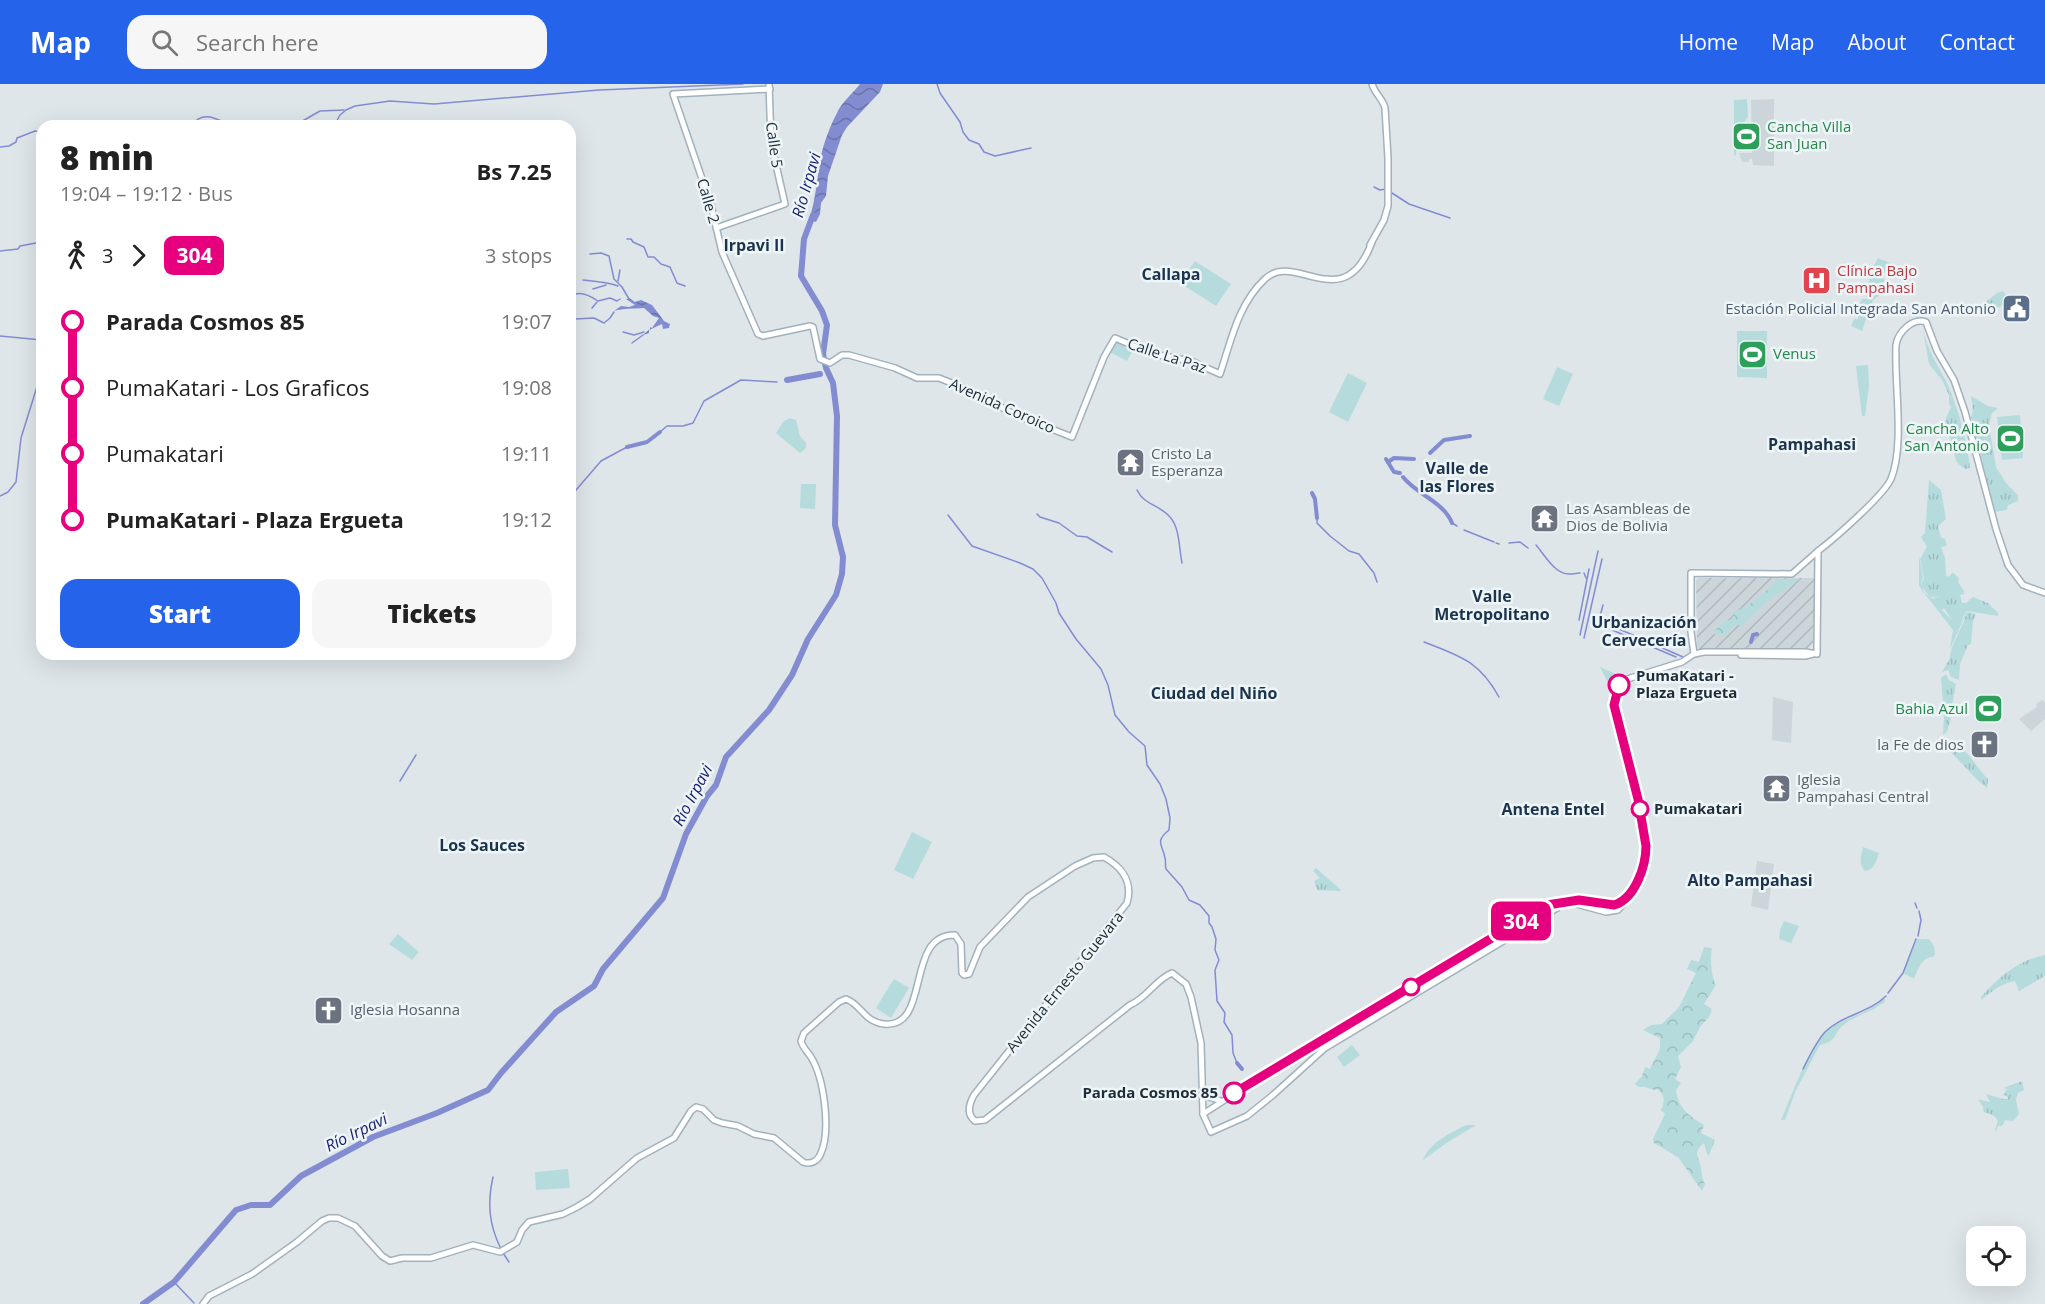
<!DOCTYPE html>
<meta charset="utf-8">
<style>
:root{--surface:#fff;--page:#f6f6f6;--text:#222;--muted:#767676;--accent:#2563eb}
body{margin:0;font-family:"Open Sans",sans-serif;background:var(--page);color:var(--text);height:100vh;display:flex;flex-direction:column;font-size:22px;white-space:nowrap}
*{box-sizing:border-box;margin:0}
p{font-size:20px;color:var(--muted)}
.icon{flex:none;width:33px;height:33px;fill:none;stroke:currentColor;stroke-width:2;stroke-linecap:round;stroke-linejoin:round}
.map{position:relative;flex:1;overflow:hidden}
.sheet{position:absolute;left:36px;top:36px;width:540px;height:540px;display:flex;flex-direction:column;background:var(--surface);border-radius:18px;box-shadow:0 6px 24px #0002}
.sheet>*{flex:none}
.badge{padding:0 12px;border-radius:9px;font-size:21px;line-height:39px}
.buttons{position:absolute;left:1966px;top:1142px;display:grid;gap:12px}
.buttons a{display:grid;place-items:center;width:60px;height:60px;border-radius:12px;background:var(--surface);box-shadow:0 6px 24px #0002;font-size:30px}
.map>.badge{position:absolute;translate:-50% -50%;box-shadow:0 0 0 3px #fff}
.legs{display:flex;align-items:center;gap:9px;height:66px;padding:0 24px;font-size:20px}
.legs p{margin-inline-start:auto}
.summary{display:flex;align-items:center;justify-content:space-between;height:102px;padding:0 24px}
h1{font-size:33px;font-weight:800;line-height:45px}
.action{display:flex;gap:12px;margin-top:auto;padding:12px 24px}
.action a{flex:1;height:69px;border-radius:18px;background:var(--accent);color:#fff;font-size:24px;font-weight:800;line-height:69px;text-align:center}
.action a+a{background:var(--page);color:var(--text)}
ul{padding:0 24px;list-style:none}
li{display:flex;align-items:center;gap:21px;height:66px;font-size:22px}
li i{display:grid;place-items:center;width:9px;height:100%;margin:0 8px;background:currentColor}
li i::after{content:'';width:15px;height:15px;margin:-8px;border:4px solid;border-radius:50%;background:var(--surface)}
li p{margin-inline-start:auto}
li:first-child i{background:linear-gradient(#0000 50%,currentColor 0)}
li:last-child i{background:linear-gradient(currentColor 50%,#0000 0)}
header{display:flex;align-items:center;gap:36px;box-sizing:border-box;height:84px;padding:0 30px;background:var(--accent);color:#fff}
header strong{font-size:28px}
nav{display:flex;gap:33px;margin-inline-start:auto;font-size:21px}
.search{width:420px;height:54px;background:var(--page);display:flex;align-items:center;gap:15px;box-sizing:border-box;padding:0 21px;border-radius:18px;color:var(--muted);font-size:22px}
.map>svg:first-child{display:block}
</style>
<header>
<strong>Map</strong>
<div class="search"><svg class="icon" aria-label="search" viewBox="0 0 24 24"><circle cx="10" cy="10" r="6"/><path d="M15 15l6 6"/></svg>Search here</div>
<nav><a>Home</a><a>Map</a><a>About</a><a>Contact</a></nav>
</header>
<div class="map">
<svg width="2045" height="1220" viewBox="0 0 2045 1220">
<defs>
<pattern id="industrial-furrows" width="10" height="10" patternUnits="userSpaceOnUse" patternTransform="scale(1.5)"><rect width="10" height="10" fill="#ccd6da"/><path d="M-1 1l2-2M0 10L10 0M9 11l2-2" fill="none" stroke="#afb8bc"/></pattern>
<pattern id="grass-tufts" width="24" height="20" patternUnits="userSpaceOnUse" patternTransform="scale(1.5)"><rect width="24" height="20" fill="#b6dbdc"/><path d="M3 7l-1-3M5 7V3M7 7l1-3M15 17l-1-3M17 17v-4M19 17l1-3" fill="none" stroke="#9cbcbe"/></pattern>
<pattern id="forest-crowns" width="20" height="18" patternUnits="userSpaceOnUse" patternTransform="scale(1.5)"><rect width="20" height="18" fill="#b6dbdc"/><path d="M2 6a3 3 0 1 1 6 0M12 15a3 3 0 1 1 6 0" fill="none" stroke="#9cbcbe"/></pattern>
<pattern id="water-waves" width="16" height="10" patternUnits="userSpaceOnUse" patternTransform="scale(1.5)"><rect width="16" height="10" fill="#848cd1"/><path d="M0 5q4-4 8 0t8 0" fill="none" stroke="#6b73ab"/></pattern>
</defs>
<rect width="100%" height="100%" fill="#dee6ea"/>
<g fill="#ccd6da">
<polygon points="1774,15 1774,82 1753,81 1752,75 1749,75 1749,78 1742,78 1739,69 1752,69 1751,16"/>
<polygon points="1773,613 1793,618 1791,659 1772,656"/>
<polygon points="2043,616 2045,619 2045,635 2031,647 2019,635 2037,623 2036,620"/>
<polygon points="1757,777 1774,780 1768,826 1751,822"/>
</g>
<polygon fill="url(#industrial-furrows)" points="1698,494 1813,494 1815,496 1813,560 1807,565 1699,565 1697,563 1696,496"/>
<g fill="url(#grass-tufts)">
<polygon points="2003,207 2010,217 2005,218 1990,231 1981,222 1997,209"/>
<path d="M1923 246C1928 267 1936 278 1946 297 1958 323 1967 356 1970 384L1965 385C1954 377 1956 377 1954 365 1949 343 1938 350 1951 323L1949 320V311L1942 296 1929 280Z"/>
<polygon points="1971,312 1988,322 1998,324 1992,329 1989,341 1996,383 2006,399 2018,411 2018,417 2008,421 2007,426 1995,428 1971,333 1973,327"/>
<polygon points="1929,396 1941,406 1946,435 1938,442 1941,454 1945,455 1947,462 1941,463 1945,474 1946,491 1948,493 1953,489 1959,494 1958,498 1964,507 1964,510 1960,511 1962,519 1966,519 1973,513 1988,519 1998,529 1998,532 1967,527 1963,532 1961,542 1953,538 1944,524 1942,526 1940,525 1942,520 1938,512 1930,513 1921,502 1924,494 1920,475 1927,463 1921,453 1925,449"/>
<path d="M1967 528 1976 530 1973 537 1971 559 1968 561 1960 580 1959 596 1951 593 1948 586 1942 588 1950 574C1949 565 1964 540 1967 528Z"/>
<polygon points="1946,590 1949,596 1956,600 1952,621 1949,622 1949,633 1951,634 1947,648 1943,651 1944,633 1941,594"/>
<path d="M1943 658C1973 665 1968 675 1988 695L1987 704C1971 692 1960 675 1943 661Z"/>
<polygon points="1316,784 1341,806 1340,807 1317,806 1314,797 1320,794 1313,787"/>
<polygon points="1554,822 1331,957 1309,975 1306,970 1330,955"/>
<path d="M2045 871V892L2019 907 2015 897C2001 900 1993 906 1981 916V913C1999 893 2018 876 2045 871Z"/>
<path d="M2022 997 2024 1006 2018 1009 2016 1016 2019 1030 2013 1037 2005 1036 2003 1041 1998 1042 1996 1048 1995 1046 1998 1037C1995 1031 1990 1030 1984 1028L1983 1023 1978 1015 1990 1018 1986 1010 2003 1015H2008L2007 1012 2003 1011 2007 1005 2003 1004Z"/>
</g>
<g fill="url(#forest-crowns)">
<path d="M1777 495H1800L1770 515 1743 541H1732L1731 546 1724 551 1714 550V547L1724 538 1732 535 1734 528C1751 521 1765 510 1777 495Z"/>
<path d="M1704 863 1712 864C1710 874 1711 892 1716 901L1704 920 1712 925 1709 933 1700 943 1693 957 1678 972 1681 983 1675 995 1681 999 1676 1006C1678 1024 1689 1032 1704 1041L1701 1049 1715 1056 1709 1071 1707 1070 1704 1059C1691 1071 1700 1072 1701 1085 1702 1091 1702 1094 1705 1100L1702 1107 1678 1073 1654 1059 1653 1055 1665 1030 1661 1026C1665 1017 1665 1011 1657 1005L1654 1006 1645 1003H1639L1635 1000 1642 992 1645 983 1650 985 1660 965V954L1643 946 1651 941 1662 940 1679 923 1696 889 1687 885 1691 876 1699 878Z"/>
</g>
<g fill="#b6dbdc">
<polygon points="1747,15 1748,33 1738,46 1736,71 1734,72 1734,16"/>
<polygon points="1878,174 1893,180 1884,189 1884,208 1873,216 1862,247 1851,242 1854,235 1858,235 1858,224 1862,215 1866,215 1867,213 1863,210 1866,208 1872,185"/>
<polygon points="1195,177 1231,200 1216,222 1180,199"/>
<polygon points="1737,247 1767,247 1767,294 1737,293"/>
<polygon points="1116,257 1133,266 1127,277 1110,268"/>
<polygon points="1868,281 1869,303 1865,332 1862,332 1856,282"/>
<polygon points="1557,283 1573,290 1559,322 1543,315"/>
<polygon points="1348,289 1367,299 1348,338 1329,328"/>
<polygon points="2020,331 2023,374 2002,376 1997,333"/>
<polygon points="790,334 796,336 800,352 806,359 806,364 800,369 776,349 784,337"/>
<polygon points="801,400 816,400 815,425 800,424"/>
<path d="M1919 472 1923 494C1918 504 1926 512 1935 515L1934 511 1940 514 1943 521 1940 525C1948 530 1952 540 1961 541L1965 529 1966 530 1950 565 1953 546 1921 505 1919 501Z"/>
<polygon points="1600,583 1620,592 1613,609"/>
<polygon points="912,748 932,758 913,795 894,786"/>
<path d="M1863 763 1879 769C1876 777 1875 786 1865 787 1858 781 1861 771 1863 763Z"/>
<polygon points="1784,837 1799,842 1791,859 1779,855 1780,846"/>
<polygon points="398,850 419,868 412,876 389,860"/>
<path d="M1917 855H1929L1934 862 1935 870 1933 873C1922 873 1918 885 1914 895L1903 889Z"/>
<polygon points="894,895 909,904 891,934 876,924"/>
<path d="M1882 915H1885L1884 919C1878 921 1877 924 1872 926 1862 931 1855 932 1845 940 1833 948 1839 957 1820 961L1796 1006 1785 1036H1781C1792 1011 1807 966 1826 948 1842 933 1868 931 1882 915Z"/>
<polygon points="1352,961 1360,971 1344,983 1337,973"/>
<path d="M1466 1041H1476L1448 1058 1423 1076C1429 1059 1450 1049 1466 1041Z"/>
<polygon points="568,1085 570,1104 536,1106 535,1088"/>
</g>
<g fill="url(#water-waves)">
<path d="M860 0H883L880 8 847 43 842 51 828 92 826 112 821 119 820 130 816 138 809 136C816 115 817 94 821 72 824 58 830 42 837 29 841 19 853 9 860 0Z"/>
<path d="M628 213 635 218 641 216 652 221 664 237 670 240 669 244 663 245 662 240 649 246V249L643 251 650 245V243L652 244 659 234 653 232 644 224C633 225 624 224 614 227L621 222 629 223 635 221 626 215H620H628Z"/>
</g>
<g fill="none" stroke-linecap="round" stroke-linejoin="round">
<g stroke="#848cd1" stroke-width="1.5">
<polyline points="937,0 940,9 960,38 963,48 969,56 979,60 984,68 995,72 1031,64"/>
<path d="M191 42C203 25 217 35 232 42"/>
<polyline points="289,42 299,39 320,27 344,26"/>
<polyline points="334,42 340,31 346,26 355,22 390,17 434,20 599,6 743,0"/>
<polyline points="0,63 9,62 16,58 17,54 35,47 42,48"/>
<polyline points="1374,103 1380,106 1386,105"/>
<polyline points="1392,109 1409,120 1450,134"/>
<polyline points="627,155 631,155 633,158 644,163 648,173 654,173 661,180 670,183 677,199 685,202"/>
<polyline points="0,167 18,165 20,162 36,159 39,154 42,154"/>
<polyline points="590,170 601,169 609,172 614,195 622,203 629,215"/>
<path d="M583 196C594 197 608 198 618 202"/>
<polyline points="618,197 620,186"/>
<polyline points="593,205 606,201"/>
<path d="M576 210C583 208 592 213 598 217L610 214 617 217 620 215"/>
<polyline points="592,224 597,218"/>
<polyline points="570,246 575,235 594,234 604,239 610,234 614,228"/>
<polyline points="623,248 634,251 644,248"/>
<polyline points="0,252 42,256"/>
<polyline points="632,259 643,251"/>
<polyline points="660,348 667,342 683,342 693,339 704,317 741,296 777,298"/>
<path d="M1137 406C1144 421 1160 421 1170 433 1180 444 1179 465 1182 479"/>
<polyline points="0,412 8,408 16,398 21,354 40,293 42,292"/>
<polyline points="570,413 601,377 627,363"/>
<polyline points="1037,430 1040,433 1059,439 1077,452 1087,453 1112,468"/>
<path d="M948 431 972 462 1020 479 1033 485 1042 494 1056 519 1059 529 1076 555 1101 585 1108 601 1115 631 1129 648 1145 662 1147 681 1160 700 1166 715 1170 734 1169 746C1154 758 1163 761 1165 774 1166 778 1165 782 1166 785L1182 803 1189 816 1200 821 1209 832V839L1212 843 1216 855 1215 866 1219 876 1215 886 1217 917 1225 929 1224 938 1232 951 1233 969 1237 979"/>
<polyline points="1317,434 1317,439 1330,452 1349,467 1359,470 1374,489 1377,498"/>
<polyline points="1452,439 1457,442"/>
<polyline points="1464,446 1494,458"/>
<polyline points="1496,459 1499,460"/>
<polyline points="1509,459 1520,458 1528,464"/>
<path d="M1536 461C1544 470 1555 491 1570 490 1574 490 1577 489 1580 489"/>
<polyline points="1584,489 1586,494"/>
<polyline points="1579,536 1589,485"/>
<polyline points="1602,538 1599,536 1603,521"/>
<polyline points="1603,538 1683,573"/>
<polyline points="1598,540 1676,573"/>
<polyline points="1580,551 1598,467"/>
<polyline points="1584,554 1602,475"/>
<path d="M1424 558C1460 572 1479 577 1499 613"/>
<polyline points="400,697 416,671"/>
<polyline points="1915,819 1917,824"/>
<polyline points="1918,852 1921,836 1919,827"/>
<polyline points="1888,909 1903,889 1916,855"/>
<path d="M1803 985C1809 973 1816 958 1825 948 1842 931 1869 929 1886 912"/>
<path d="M493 1093C487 1119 489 1141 501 1165"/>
<polyline points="503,1169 509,1178"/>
<polyline points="174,1198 194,1219"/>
</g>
<g stroke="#848cd1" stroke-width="4">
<polyline points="627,363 647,358 660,348"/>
<polyline points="1430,369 1444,356 1470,352"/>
<polyline points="1386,375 1394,388 1400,389"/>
<polyline points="1388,378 1394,374 1414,375"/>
<path d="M1403 393C1416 410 1444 418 1452 439"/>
<polyline points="1312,409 1315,415 1317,434"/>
<polyline points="1751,558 1753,551 1757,550"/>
<polyline points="1237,979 1242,985"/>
</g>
<g stroke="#848cd1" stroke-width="6">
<polyline points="787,296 820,290"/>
<polyline points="143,1220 174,1198 236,1126 251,1121 270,1121 301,1092 373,1053 437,1029 488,1006 501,989 556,928 594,902 603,885 663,814 686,750 707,712 716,701 726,673 769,626 792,591 808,555 836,511 842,490 843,473 835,441 837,332 833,299 826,284 823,270 827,241 822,227 801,192 804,155 813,131"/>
</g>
<defs>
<g id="secondary">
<path d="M770 5 673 10 711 121 722 168 758 250 763 252 810 242 813 243 820 275 830 279 842 271H849L895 284 917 294H939L969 306 1016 331 1072 353 1104 273 1115 254 1153 270 1191 277 1220 290C1231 257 1238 220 1265 195 1295 166 1344 234 1372 158"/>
<polyline points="716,144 785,120 771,59 769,0"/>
<path d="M1370 161 1384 136 1388 122V74L1385 24C1383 15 1375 10 1372 0"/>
<polyline points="1694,570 1691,548 1691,489 1792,490 1818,467"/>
<polyline points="1741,571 1805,572 1813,570"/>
<path d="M1569 818 1606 828 1618 826C1630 814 1645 786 1646 768 1648 736 1630 683 1622 650 1617 631 1611 615 1621 597L1682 578 1694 570 1704 568H1805L1817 570 1818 467C1834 455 1884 411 1891 395 1905 361 1894 299 1896 261 1898 248 1913 233 1926 238L1937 267 1954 296 1965 328 1996 445 2008 481 2023 501 2045 509"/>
<polyline points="1203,1006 1209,1013 1221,1017"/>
<polyline points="1203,1030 1262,992 1547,821 1579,816 1614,821 1623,816"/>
<path d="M203 1220 209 1212 252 1190 297 1158 322 1137 329 1134H338L355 1142 382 1172 390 1177 402 1174H431L473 1161 500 1168 517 1158 522 1146 529 1138 563 1130 577 1123 590 1115 637 1074 674 1054 691 1027 696 1023 703 1025 714 1036 722 1039 738 1042 754 1050 774 1054 803 1078C811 1081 818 1077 821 1069 831 1046 824 994 811 973 807 967 803 964 801 957L804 949 839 918 846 915C861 920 864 938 884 940 932 945 904 850 955 851L961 860 962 889 964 891 969 890 980 863 1028 813 1075 782 1093 774 1104 773C1122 783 1133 798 1127 819L974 1011C969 1020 966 1030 975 1037L985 1036 1130 921C1147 914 1155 896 1172 889L1186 900 1191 913 1201 959 1203 1030 1211 1048 1247 1032 1273 1011 1325 964 1538 836 1557 824 1561 818"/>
</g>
</defs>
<use href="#secondary" stroke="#a2b1bc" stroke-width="8"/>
<use href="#secondary" stroke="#fff" stroke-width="5"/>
</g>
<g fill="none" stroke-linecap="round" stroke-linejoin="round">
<defs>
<path id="line-1" d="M1234 1009 1547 821 1579 816 1614 821C1635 815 1646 782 1646 762L1638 715 1614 621 1619 601"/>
</defs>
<use href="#line-1" stroke="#fff" stroke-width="14"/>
<use href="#line-1" stroke="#e6007e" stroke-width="9"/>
</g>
<defs>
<symbol id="stadium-square" viewBox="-11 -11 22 22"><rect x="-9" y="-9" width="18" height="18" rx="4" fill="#2e9e5b" stroke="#eef5f7"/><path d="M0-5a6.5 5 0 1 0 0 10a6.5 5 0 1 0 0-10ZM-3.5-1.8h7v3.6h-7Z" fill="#fff"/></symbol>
<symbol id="hospital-square" viewBox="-11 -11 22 22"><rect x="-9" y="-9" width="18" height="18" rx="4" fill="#e0444e" stroke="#eef5f7"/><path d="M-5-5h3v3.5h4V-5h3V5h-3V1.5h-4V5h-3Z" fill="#fff"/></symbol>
<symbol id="civic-square" viewBox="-11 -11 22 22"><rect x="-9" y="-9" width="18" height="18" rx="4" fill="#5c6f8a" stroke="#eef5f7"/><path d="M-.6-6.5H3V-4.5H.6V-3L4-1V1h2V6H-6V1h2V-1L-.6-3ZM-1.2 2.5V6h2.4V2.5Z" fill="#fff"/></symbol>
<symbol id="temple-square" viewBox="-11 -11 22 22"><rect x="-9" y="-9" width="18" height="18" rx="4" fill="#6b7280" stroke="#eef5f7"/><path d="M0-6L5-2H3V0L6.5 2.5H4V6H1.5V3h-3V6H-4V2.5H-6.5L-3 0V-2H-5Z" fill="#fff"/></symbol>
<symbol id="church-square" viewBox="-11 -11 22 22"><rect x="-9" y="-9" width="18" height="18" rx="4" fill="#6b7280" stroke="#eef5f7"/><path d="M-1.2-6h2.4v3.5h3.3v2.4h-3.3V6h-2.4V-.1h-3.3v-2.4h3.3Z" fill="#fff"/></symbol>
</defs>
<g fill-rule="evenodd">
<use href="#stadium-square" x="1730" y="36" width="33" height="33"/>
<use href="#hospital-square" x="1800" y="180" width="33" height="33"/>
<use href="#civic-square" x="2000" y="208" width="33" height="33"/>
<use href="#stadium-square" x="1736" y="254" width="33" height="33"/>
<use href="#stadium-square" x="1994" y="338" width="33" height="33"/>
<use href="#temple-square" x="1114" y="362" width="33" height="33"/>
<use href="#temple-square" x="1528" y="418" width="33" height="33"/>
<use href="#stadium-square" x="1972" y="608" width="33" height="33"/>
<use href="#church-square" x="1968" y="644" width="33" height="33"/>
<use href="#temple-square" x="1760" y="688" width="33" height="33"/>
<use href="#church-square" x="312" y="910" width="33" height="33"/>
</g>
<g fill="#fff" stroke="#e6007e" stroke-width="3">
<circle cx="1619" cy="601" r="10"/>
<circle cx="1640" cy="725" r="8"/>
<circle cx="1411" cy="903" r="8"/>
<circle cx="1234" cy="1009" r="10"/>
</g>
<g text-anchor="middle" stroke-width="5" stroke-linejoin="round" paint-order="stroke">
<g font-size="15" fill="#27864d" stroke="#eef5f7" text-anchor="start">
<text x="1767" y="48">Cancha Villa<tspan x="1767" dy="17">San Juan</tspan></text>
<text x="1773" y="275">Venus</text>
<text x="1989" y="350" text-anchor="end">Cancha Alto<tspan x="1989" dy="17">San Antonio</tspan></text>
<text x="1968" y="630" text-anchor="end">Bahia Azul</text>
</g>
<g font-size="15" fill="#1f2d3a" stroke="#eef5f7">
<text transform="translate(774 61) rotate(82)" y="5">Calle 5</text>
<text transform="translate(708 117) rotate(74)" y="5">Calle 2</text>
<text transform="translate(1167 272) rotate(18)" y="5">Calle La Paz</text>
<text transform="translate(1002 322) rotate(24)" y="5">Avenida Coroico</text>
<text transform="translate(1065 898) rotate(-51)" y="5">Avenida Ernesto Guevara</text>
</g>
<g font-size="15" fill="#be3a42" stroke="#eef5f7" text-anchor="start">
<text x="1837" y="192">Clínica Bajo<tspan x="1837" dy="17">Pampahasi</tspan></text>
</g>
<g font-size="15" fill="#4e5e75" stroke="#eef5f7" text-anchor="end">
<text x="1996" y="230">Estación Policial Integrada San Antonio</text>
</g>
<g font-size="15" fill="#5b616d" stroke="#eef5f7" text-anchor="start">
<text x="1151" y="375">Cristo La<tspan x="1151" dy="17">Esperanza</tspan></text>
<text x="1566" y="430">Las Asambleas de<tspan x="1566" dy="17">Dios de Bolivia</tspan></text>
<text x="1964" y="666" text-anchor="end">la Fe de dios</text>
<text x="1797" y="701">Iglesia<tspan x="1797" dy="17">Pampahasi Central</tspan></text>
<text x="350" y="931">Iglesia Hosanna</text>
</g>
<g font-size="15" font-weight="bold" fill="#1f2d3a" stroke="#eef5f7" text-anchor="start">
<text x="1636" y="597">PumaKatari -<tspan x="1636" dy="17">Plaza Ergueta</tspan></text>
<text x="1654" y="730">Pumakatari</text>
<text x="1218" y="1014" text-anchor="end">Parada Cosmos 85</text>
</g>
<g font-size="16" font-style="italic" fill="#1a2175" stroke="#eef5f7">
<text transform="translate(806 101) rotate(-74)" y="6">Río Irpavi</text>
<text transform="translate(692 711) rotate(-62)" y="6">Río Irpavi</text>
<text transform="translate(356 1048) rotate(-26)" y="6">Río Irpavi</text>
</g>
<g font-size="16" font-weight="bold" fill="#1b334c" stroke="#eef5f7">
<text x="754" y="167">Irpavi II</text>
<text x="1171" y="196">Callapa</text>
<text x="1812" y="366">Pampahasi</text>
<text x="1457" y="390">Valle de<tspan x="1457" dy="18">las Flores</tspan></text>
<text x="1492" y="518">Valle<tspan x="1492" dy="18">Metropolitano</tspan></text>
<text x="1644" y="544">Urbanización<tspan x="1644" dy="18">Cervecería</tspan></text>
<text x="1214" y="615">Ciudad del Niño</text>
<text x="1553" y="731">Antena Entel</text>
<text x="482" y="767">Los Sauces</text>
<text x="1750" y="802">Alto Pampahasi</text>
</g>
</g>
</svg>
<div class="buttons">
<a><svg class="icon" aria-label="locate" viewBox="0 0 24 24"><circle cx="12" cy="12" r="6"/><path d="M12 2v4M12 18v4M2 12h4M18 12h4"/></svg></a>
</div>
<b class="badge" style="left:1521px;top:837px;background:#e6007e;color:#fff">304</b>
<section class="sheet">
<div class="summary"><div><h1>8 min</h1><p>19:04 – 19:12 · Bus</p></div><b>Bs 7.25</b></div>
<div class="legs"><svg class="icon" aria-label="walk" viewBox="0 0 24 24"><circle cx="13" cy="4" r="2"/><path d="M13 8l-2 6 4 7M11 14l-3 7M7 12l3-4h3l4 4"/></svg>3<svg class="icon" aria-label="forward" viewBox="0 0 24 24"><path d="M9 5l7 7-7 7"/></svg><b class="badge" style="background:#e6007e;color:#fff">304</b><p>3 stops</p></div>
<ul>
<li><i style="color:#e6007e"></i><b>Parada Cosmos 85</b><p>19:07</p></li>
<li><i style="color:#e6007e"></i><span>PumaKatari - Los Graficos</span><p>19:08</p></li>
<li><i style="color:#e6007e"></i><span>Pumakatari</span><p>19:11</p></li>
<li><i style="color:#e6007e"></i><b>PumaKatari - Plaza Ergueta</b><p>19:12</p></li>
</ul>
<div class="action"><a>Start</a><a>Tickets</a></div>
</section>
</div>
